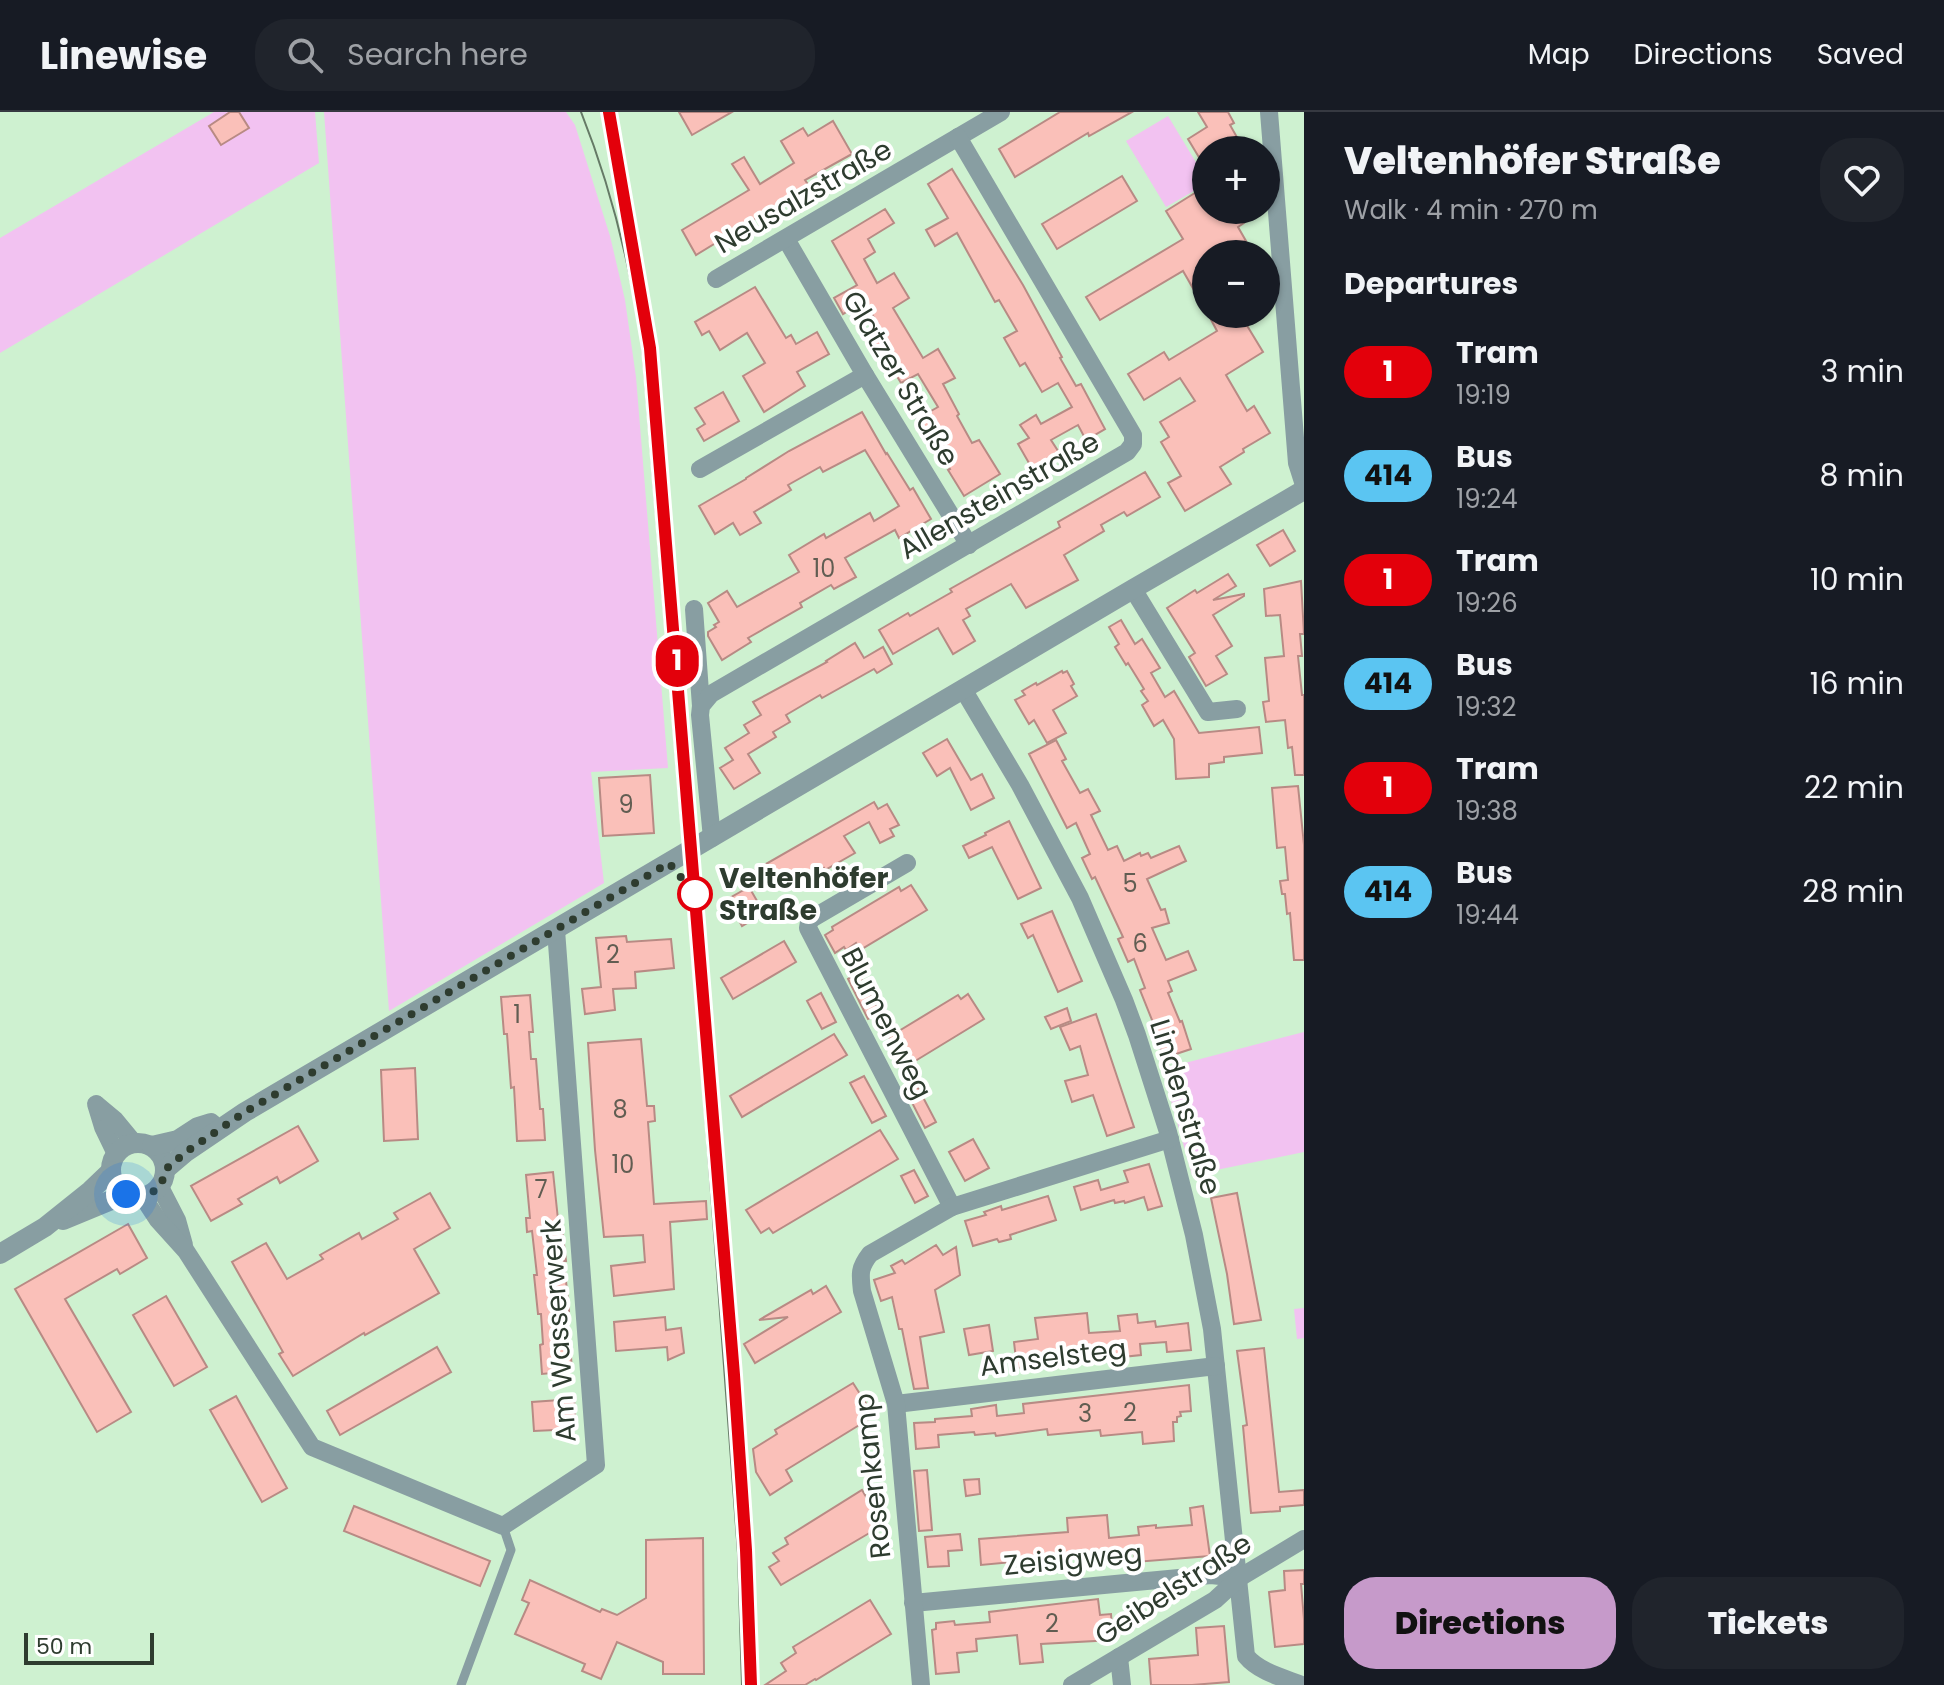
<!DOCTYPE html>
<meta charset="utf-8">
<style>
:root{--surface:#171b24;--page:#20242c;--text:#f1f3f6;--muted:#9ea1a6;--line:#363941;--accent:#c69aca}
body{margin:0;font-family:Poppins,sans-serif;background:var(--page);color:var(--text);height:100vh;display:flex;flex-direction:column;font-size:30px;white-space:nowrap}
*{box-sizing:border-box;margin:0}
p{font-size:26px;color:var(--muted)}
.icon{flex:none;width:44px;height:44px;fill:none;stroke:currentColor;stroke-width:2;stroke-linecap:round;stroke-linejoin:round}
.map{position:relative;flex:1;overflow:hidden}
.panel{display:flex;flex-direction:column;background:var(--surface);width:640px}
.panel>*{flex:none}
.badge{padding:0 16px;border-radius:26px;font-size:28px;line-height:52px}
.controls{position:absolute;left:1192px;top:24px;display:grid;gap:16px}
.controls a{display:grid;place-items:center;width:88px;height:88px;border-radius:50%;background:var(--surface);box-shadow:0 2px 6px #0004;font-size:40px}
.scale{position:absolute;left:24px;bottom:20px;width:130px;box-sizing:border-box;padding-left:8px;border:4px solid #2e3c2f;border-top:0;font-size:22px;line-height:28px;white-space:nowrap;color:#2e3c2f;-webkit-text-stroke:6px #fff;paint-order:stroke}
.you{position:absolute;width:40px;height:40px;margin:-20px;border:6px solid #fff;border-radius:50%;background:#1a73e8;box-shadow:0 0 0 12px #1a73e833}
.map>.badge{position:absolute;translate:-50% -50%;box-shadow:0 0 0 4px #fff}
h2{padding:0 40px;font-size:30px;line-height:72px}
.round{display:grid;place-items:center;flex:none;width:84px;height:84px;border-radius:32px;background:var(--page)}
.head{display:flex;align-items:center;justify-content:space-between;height:136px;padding:0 40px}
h1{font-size:38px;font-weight:800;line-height:60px}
.button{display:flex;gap:16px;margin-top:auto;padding:16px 40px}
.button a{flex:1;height:92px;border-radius:32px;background:var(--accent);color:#111;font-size:32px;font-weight:800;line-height:92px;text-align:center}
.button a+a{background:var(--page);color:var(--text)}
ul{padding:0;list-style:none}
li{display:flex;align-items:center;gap:24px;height:104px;padding:0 40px}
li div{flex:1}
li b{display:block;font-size:30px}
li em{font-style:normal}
li .badge{min-width:88px;font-weight:700;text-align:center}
header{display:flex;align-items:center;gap:48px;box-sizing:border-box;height:112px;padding:0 40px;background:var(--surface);border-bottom:2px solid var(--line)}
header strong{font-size:38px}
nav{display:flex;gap:44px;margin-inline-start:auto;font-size:28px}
.search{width:560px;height:72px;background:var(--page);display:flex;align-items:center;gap:20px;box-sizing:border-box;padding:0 28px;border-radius:32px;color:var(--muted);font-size:30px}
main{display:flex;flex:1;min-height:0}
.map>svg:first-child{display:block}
</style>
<header>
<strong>Linewise</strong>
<div class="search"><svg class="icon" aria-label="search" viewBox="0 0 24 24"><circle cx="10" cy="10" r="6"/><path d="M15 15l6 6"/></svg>Search here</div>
<nav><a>Map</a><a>Directions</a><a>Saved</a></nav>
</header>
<main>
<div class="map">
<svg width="1304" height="1573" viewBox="0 0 1304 1573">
<rect width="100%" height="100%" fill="#cef1d0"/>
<g fill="#f2c2f1">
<polygon points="214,0 315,0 319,51 0,241 0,126"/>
<polygon points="324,0 566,0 575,13 610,124 625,188 636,265 668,656 591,660 604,771 389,899"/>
<polygon points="1168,4 1206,67 1206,72 1166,95 1126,29"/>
<polygon points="1304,920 1304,1040 1192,1063 1162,957"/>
<polygon points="1304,1196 1304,1226 1297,1227 1294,1197"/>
</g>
<g fill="#fac0b9" stroke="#b88a84" stroke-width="2">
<polygon points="230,0 239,0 249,16 221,33 209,14"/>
<polygon points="679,0 732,0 692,23"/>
<polygon points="1060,0 1132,0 1089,24 1088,21 1015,65 999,37"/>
<polygon points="1198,0 1228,0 1234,11 1230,13 1238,27 1230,31 1234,38 1206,38 1206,57 1188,27 1207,15"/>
<polygon points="833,9 852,42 805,68 809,74 696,143 682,118 749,78 732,52 744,45 760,72 794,51 781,29 803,16 808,24"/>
<polygon points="952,57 1023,173 1062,245 1060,246 1076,274 1081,272 1105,317 1086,328 1078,313 1051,328 1060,342 1033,358 1018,332 1029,326 1020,313 1036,303 1041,312 1072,295 1058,271 1042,280 1025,251 1020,254 1004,226 1017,219 999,188 995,190 957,121 935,134 926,118 948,106 928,72"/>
<polygon points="1122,64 1137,89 1057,137 1042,112"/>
<polygon points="1206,74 1206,98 1237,98 1244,111 1238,115 1246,129 1224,142 1206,142 1206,199 1183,159 1100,208 1086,185 1183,127 1166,99"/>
<polygon points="885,97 894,111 868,127 875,140 864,147 877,171 894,161 909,186 893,196 923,246 938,237 955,266 943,272 959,302 957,304 972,331 979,328 1000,362 964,384 948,358 950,357 933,328 929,330 917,307 938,295 918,262 901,271 879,235 874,238 867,225 880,217 865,189 843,202 834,186 857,173 832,129"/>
<polygon points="755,175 786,226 791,223 796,232 817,220 829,242 797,260 805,274 764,300 743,264 765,251 747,221 720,238 709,219 702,223 695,210"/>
<polygon points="1208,202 1240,202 1263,240 1226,263 1247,299 1254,294 1270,321 1243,337 1244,340 1220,355 1231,372 1185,399 1168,371 1181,364 1161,330 1169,325 1160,310 1195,289 1180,266 1144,288 1128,262 1164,240 1169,248 1217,219"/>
<polygon points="723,280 739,309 704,329 697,317 705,312 695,296"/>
<polygon points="862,300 886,342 887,341 910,378 913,376 931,407 899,426 895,418 845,446 856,465 834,477 831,473 800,491 802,495 748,526 751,530 722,548 708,524 708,520 716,515 714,513 719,510 708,491 727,479 737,495 799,460 789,443 824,422 826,426 870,401 874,409 899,394 865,338 823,360 820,355 788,373 791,378 754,400 761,411 740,423 733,411 715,422 699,394 746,367 746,366 789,339"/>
<polygon points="1145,360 1160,385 1127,404 1124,400 1101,413 1104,419 1064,443 1078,468 1026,496 1011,472 966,497 970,504 963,508 975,529 953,542 938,516 893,542 879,518 908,501 910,504 952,480 950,477 1060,415 1058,410"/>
<polygon points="1283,418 1295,439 1270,454 1257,433"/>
<polygon points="1228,462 1236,474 1213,488 1244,482 1244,484 1213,503 1232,534 1216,544 1227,562 1206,574 1189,545 1195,541 1167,496 1195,478 1197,481"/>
<polygon points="1301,469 1304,522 1300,522 1302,544 1298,544 1302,583 1304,583 1304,663 1295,663 1292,635 1288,636 1285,608 1266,610 1263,590 1269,589 1265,546 1284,544 1280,503 1266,504 1264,477"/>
<polygon points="1121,508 1135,532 1142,527 1160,556 1151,561 1165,585 1174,579 1199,621 1259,615 1262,641 1224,645 1224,650 1209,652 1209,665 1176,667 1174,627 1163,608 1154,614 1142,593 1148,589 1141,579 1144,577 1128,551 1126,553 1115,535 1119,532 1109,515"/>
<polygon points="855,531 864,546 883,535 892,552 877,561 874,557 822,586 820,583 786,603 790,610 773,620 776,625 748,642 760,661 734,677 720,656 733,648 725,636 749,621 744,613 761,603 753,590 827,550 826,549"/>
<polygon points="1062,559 1063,561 1067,559 1074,572 1071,574 1077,584 1053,598 1066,621 1047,631 1034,608 1029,612 1015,588 1025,583 1022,579 1036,571 1037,573"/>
<polygon points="947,627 971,668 982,662 994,686 971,698 950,656 937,664 923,641"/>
<polygon points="1056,628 1066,647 1062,649 1080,681 1088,677 1100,699 1091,703 1108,738 1117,734 1124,749 1140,741 1141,744 1148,741 1151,746 1179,734 1186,749 1147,767 1161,798 1165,797 1169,811 1152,816 1166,848 1188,839 1196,858 1168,869 1172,879 1168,881 1180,910 1182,909 1191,937 1164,946 1156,924 1158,923 1140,878 1145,876 1134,847 1128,850 1118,827 1123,825 1095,765 1092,767 1082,746 1090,742 1076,711 1067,716 1029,642"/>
<polygon points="650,663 654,721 603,724 599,666"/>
<polygon points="1298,674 1304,733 1304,848 1294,848 1290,801 1287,802 1285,782 1282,782 1280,769 1288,768 1285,735 1277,736 1272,676"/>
<polygon points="874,690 878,697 887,692 899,713 890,717 894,724 880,731 869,710 844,724 855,741 825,758 824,756 785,778 778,766 761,776 752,760"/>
<polygon points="1009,709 1041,776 1018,787 992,735 969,746 963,734 986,723 985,721"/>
<polygon points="911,773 927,798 860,838 856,831 846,838 844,835 835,841 825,823 833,818 832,815 899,775 901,779"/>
<polygon points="749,775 764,801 742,814 735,801 727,806 719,792"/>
<polygon points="1052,799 1082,869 1058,880 1033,823 1028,826 1021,812"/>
<polygon points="626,824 627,830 671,827 674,856 635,860 636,876 613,877 615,898 585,902 582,877 601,875 596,826"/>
<polygon points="784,829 796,850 733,887 721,866"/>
<polygon points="858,861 880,901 868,907 848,867"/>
<polygon points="821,881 836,910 822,917 807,889"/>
<polygon points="968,882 984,907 907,954 889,925 958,883 961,887"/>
<polygon points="530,883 533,920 529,920 531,947 536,947 540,997 543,997 545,1028 517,1029 514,975 511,976 507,922 504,922 501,885"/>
<polygon points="1067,896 1071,909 1051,917 1045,905"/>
<polygon points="1096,902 1134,1015 1107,1024 1093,983 1072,990 1065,969 1088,963 1080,934 1070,938 1060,915"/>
<polygon points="834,922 847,943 742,1005 730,984"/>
<polygon points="641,927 647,994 654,994 655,1009 648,1010 654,1092 706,1089 707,1107 670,1110 674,1177 614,1184 611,1154 645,1150 643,1123 604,1125 595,1038 588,931"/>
<polygon points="415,956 418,1027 384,1029 381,958"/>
<polygon points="864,964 886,1004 872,1011 850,971"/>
<polygon points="915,970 936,1010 925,1016 904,975"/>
<polygon points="298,1014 318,1049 280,1071 277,1065 238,1087 242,1092 211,1109 191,1074"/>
<polygon points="880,1018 898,1047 773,1121 769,1116 761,1121 746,1098"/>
<polygon points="973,1027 989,1056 965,1069 949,1040"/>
<polygon points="1149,1052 1162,1094 1148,1098 1144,1085 1125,1091 1124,1089 1115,1091 1114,1088 1081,1098 1074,1075 1098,1068 1101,1078 1128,1070 1124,1059"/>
<polygon points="914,1058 928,1084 915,1091 901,1064"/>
<polygon points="553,1060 559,1117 562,1116 566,1149 564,1149 569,1199 558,1200 560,1231 570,1230 572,1259 542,1262 540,1233 543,1232 541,1202 538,1202 534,1163 537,1163 532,1119 527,1120 526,1106 530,1106 526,1063"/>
<polygon points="430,1081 450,1116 414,1137 439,1181 365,1223 364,1221 293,1264 279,1242 283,1240 232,1150 266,1131 287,1167 323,1147 320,1143 359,1121 362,1127 398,1107 394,1101"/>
<polygon points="1237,1081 1261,1208 1234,1212 1227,1162 1211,1086"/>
<polygon points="1048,1084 1056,1108 1010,1123 1011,1127 999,1130 997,1127 973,1134 965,1109 986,1103 984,1100 1001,1094 1002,1098"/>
<polygon points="128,1112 147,1146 120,1162 117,1157 65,1187 131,1300 97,1320 15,1177"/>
<polygon points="936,1133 943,1143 956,1135 960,1163 935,1178 944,1220 920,1225 928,1276 914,1277 902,1217 899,1217 892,1185 881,1189 874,1168 895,1161 891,1154 902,1148 905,1152"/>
<polygon points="826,1174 841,1200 755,1251 744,1232 788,1205 759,1208 811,1178 813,1182"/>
<polygon points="166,1184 207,1255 174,1274 133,1203"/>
<polygon points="1087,1201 1089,1221 1120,1219 1118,1204 1137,1202 1138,1211 1155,1209 1156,1215 1188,1211 1191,1238 1167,1240 1166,1230 1140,1232 1141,1243 1017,1256 1014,1230 1038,1227 1035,1206"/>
<polygon points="665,1205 666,1218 681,1216 684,1241 668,1248 667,1235 616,1239 614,1210"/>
<polygon points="989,1213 993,1239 969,1243 964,1217"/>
<polygon points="437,1235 451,1260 340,1323 327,1299"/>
<polygon points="1264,1236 1279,1380 1304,1378 1304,1393 1280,1395 1280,1399 1251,1401 1243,1314 1247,1313 1237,1239"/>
<polygon points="853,1271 874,1304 786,1358 792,1369 770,1383 756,1360 753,1337 777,1322 775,1318"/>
<polygon points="1189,1273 1191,1299 1180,1300 1181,1304 1177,1305 1177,1310 1173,1310 1174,1329 1143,1332 1142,1320 1101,1324 1100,1318 1048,1323 1047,1317 996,1324 995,1321 975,1323 974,1320 938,1323 939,1335 916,1337 914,1311 935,1310 935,1307 972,1304 971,1297 996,1293 997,1304 1024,1301 1023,1292"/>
<polygon points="236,1284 287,1376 262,1390 210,1298"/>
<polygon points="574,1287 576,1317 534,1319 532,1290"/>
<polygon points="927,1358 932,1418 919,1419 914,1359"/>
<polygon points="979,1367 980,1382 966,1384 964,1368"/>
<polygon points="862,1378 883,1413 781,1473 769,1455 779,1449 773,1441 788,1432 785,1426"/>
<polygon points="354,1394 490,1449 480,1474 344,1419"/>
<polygon points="1203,1394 1210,1444 1135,1450 1134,1441 1120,1442 1119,1440 981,1453 979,1427 1068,1420 1067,1406 1107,1403 1109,1426 1139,1423 1138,1415 1156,1413 1156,1416 1192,1413 1190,1396"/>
<polygon points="960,1422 962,1438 948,1439 949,1454 928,1455 925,1425"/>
<polygon points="703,1426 704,1562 663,1562 663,1550 617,1530 601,1567 582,1559 585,1552 515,1522 529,1491 522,1488 530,1468 600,1500 602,1497 617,1503 646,1486 646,1428"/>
<polygon points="1304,1458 1304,1472 1301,1472 1304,1507 1304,1532 1275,1535 1269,1480 1285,1478 1284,1459"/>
<polygon points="1098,1487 1100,1503 1111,1502 1113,1528 1041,1532 1043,1550 1020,1552 1017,1523 976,1527 977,1539 957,1541 959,1560 936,1562 932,1518 936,1517 936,1511 954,1509 955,1513 990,1510 989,1500"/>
<polygon points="870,1488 891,1522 816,1568 815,1567 805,1573 765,1573 786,1559 781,1551 796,1541 793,1535"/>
<polygon points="1224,1514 1229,1570 1192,1573 1151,1573 1149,1547 1198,1543 1196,1516"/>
</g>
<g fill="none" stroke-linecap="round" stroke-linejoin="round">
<polyline stroke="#889ea2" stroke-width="9" points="461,1573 511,1438 503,1414"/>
<g stroke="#889ea2" stroke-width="18">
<polyline points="1269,0 1297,351 1304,373"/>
<polyline points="786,127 865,263 969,433"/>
<polyline points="716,167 1001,0"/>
<polyline points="700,357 865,263"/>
<polyline points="1133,477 1208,600 1237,597"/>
<polyline points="694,497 701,594"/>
<path d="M963 577 1020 673 1080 786 1124 888 1137 923 1168 1020 1194 1123 1212 1217 1246 1544C1259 1560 1284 1566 1302 1573"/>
<polyline points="712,726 700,603 701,594 711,582 1127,340 1133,332 1133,323 958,25"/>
<polyline points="907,751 813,806 809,810 808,816 952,1095"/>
<polyline points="96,992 103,1015 116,1042"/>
<polyline points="97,993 115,1008 134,1031"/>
<polyline points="160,1075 177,1108 184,1133"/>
<polyline points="143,1085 158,1108 186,1139 312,1335 503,1414 596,1353 556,818"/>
<polyline points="896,1292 1216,1254"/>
<polyline points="913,1491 1211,1463 1239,1466"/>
<polyline points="1119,1545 1122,1573"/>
<path d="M921 1573 896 1292 862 1179C860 1162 859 1156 870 1142L952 1095 1170 1027"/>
<polyline points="1072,1573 1215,1488 1239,1466 1304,1427"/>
</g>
<g stroke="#889ea2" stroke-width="20">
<circle cx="138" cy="1058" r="27"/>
<polyline points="152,1034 178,1028 198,1015 211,1011"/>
<polyline points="166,1057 186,1040 245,1000 1133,477 1304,378"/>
<polyline points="63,1108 126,1082"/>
<polyline points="0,1142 45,1115 90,1079 111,1059"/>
</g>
<g stroke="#657a66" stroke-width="2">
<path d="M581 0C611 75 630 153 642 232L702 960 738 1441 742 1573"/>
<polyline points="609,0 632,126"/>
</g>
</g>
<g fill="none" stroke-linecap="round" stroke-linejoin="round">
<defs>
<polyline id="line" points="609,0 650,236 734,1263 746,1438 751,1573"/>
</defs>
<use href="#line" stroke="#fff" stroke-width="18"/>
<use href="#line" stroke="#e3000b" stroke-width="12"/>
<path stroke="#2e3c2f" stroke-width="8" stroke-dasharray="0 14.4" d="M126 1082C146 1089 162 1079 166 1057L186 1040 245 1000 669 751 695 782"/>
</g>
<circle fill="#fff" stroke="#e3000b" stroke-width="4" cx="695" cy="782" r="16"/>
<g text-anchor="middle" stroke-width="8" stroke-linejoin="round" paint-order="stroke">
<g font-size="24" fill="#615d52">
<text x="824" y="465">10</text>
<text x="626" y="701">9</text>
<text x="1130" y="780">5</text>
<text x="1140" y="840">6</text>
<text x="613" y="851">2</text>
<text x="517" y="911">1</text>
<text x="620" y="1006">8</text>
<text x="623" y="1061">10</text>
<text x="541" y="1086">7</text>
<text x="1130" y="1309">2</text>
<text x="1085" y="1310">3</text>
<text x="1052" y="1520">2</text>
</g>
<g font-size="28" fill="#2e3c2f" stroke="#fff">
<text transform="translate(803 84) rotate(-30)" y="10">Neusalzstraße</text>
<text transform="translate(901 266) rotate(59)" y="10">Glatzer Straße</text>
<text transform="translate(999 383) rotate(-30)" y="10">Allensteinstraße</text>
<text transform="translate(887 911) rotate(63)" y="10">Blumenweg</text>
<text transform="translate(1186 995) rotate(73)" y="10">Lindenstraße</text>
<text transform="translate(558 1219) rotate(-94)" y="10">Am Wasserwerk</text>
<text transform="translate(1053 1245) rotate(-7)" y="10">Amselsteg</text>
<text transform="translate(872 1364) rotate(-96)" y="10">Rosenkamp</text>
<text transform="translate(1073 1447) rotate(-5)" y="10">Zeisigweg</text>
<text transform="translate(1173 1477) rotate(-33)" y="10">Geibelstraße</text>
</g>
<g font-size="28" font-weight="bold" fill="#2e3c2f" stroke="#fff" text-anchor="start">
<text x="719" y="776">Veltenhöfer<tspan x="719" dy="32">Straße</tspan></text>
</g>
</g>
</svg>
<div class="controls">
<a>+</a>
<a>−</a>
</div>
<div class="scale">50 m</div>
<div class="you" style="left:126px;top:1082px"></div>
<b class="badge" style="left:677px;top:549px;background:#e3000b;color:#fff">1</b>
</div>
<section class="panel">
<div class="head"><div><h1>Veltenhöfer Straße</h1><p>Walk · 4 min · 270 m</p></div><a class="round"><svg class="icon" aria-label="heart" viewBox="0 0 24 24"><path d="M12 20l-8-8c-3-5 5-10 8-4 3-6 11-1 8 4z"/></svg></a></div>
<h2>Departures</h2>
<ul>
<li><span class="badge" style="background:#e3000b;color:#fff">1</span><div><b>Tram</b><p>19:19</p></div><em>3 min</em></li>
<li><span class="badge" style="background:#5bc5f2;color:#111">414</span><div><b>Bus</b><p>19:24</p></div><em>8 min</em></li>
<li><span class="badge" style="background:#e3000b;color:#fff">1</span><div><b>Tram</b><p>19:26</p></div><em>10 min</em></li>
<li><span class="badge" style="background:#5bc5f2;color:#111">414</span><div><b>Bus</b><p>19:32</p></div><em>16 min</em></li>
<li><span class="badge" style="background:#e3000b;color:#fff">1</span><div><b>Tram</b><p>19:38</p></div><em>22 min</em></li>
<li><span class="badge" style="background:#5bc5f2;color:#111">414</span><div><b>Bus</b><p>19:44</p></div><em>28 min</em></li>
</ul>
<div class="button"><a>Directions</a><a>Tickets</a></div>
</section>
</main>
